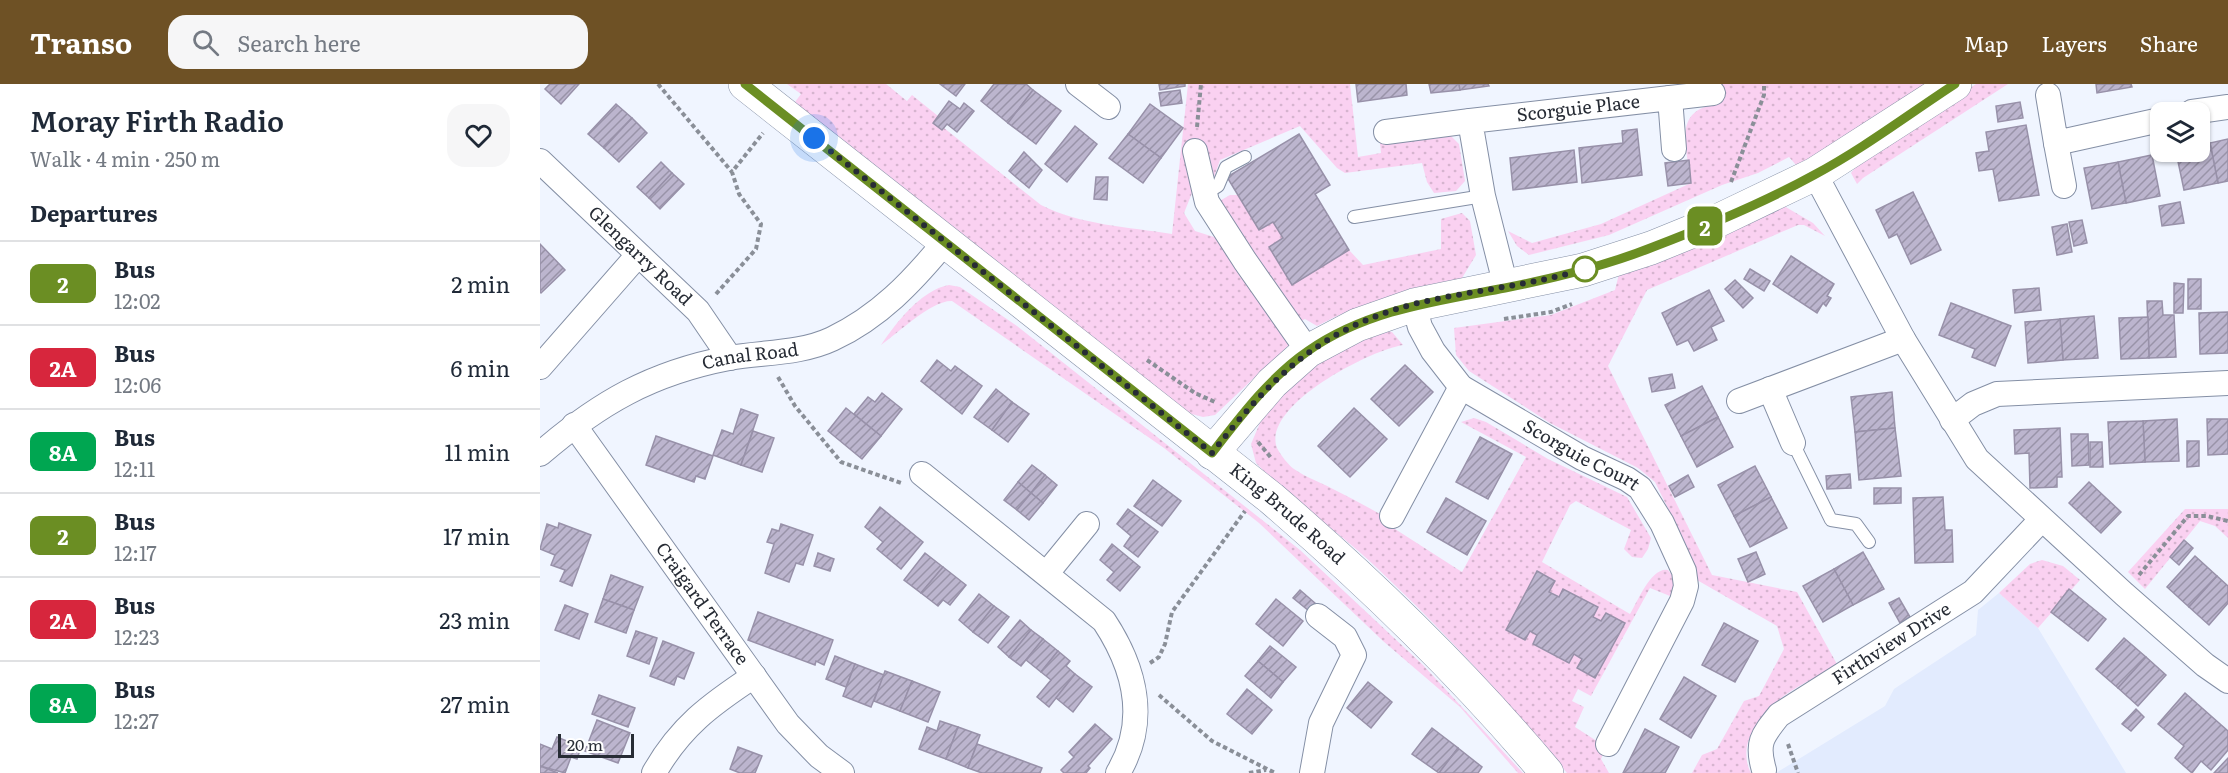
<!DOCTYPE html>
<meta charset="utf-8">
<style>
:root{--surface:#fff;--page:#f6f6f7;--text:#1f2937;--muted:#747a83;--line:#e0e1e3;--accent:#6e5125}
body{margin:0;font-family:Literata,serif;background:var(--page);color:var(--text);height:100vh;display:flex;flex-direction:column;font-size:22px;white-space:nowrap}
*{box-sizing:border-box;margin:0}
p{font-size:20px;color:var(--muted)}
.icon{flex:none;width:33px;height:33px;fill:none;stroke:currentColor;stroke-width:2;stroke-linecap:round;stroke-linejoin:round}
.map{position:relative;flex:1;overflow:hidden}
.panel{display:flex;flex-direction:column;background:var(--surface);width:540px}
.panel>*{flex:none}
.badge{padding:0 12px;border-radius:9px;font-size:21px;line-height:39px}
.controls{position:absolute;left:1610px;top:18px;display:grid;gap:12px}
.controls a{display:grid;place-items:center;width:60px;height:60px;border-radius:12px;background:var(--surface);box-shadow:0 2px 4px #0004;font-size:30px}
.scale{position:absolute;left:18px;bottom:15px;width:76px;box-sizing:border-box;padding-left:6px;border:3px solid #272c35;border-top:0;font-size:16px;line-height:21px;white-space:nowrap;color:#272c35;-webkit-text-stroke:4px #fff;paint-order:stroke}
.you{position:absolute;width:30px;height:30px;margin:-15px;border:4px solid #fff;border-radius:50%;background:#1a73e8;box-shadow:0 0 0 9px #1a73e833}
.map>.badge{position:absolute;translate:-50% -50%;box-shadow:0 0 0 3px #fff}
h2{padding:0 30px;font-size:22px;line-height:54px}
.round{display:grid;place-items:center;flex:none;width:63px;height:63px;border-radius:18px;background:var(--page)}
.overview{display:flex;align-items:center;justify-content:space-between;height:102px;padding:0 30px}
h1{font-size:28px;font-weight:600;line-height:45px}
ul{padding:0;list-style:none}
li{display:flex;align-items:center;gap:18px;height:84px;padding:0 30px;border-top:2px solid var(--line)}
li div{flex:1}
li b{display:block;font-size:22px}
li em{font-style:normal}
li .badge{min-width:66px;font-weight:700;text-align:center}
header{display:flex;align-items:center;gap:36px;box-sizing:border-box;height:84px;padding:0 30px;background:var(--accent);color:#fff}
header strong{font-size:28px}
nav{display:flex;gap:33px;margin-inline-start:auto;font-size:21px}
.search{width:420px;height:54px;background:var(--page);display:flex;align-items:center;gap:15px;box-sizing:border-box;padding:0 21px;border-radius:18px;color:var(--muted);font-size:22px}
main{display:flex;flex:1;min-height:0}
.map>svg:first-child{display:block}
</style>
<header>
<strong>Transo</strong>
<div class="search"><svg class="icon" aria-label="search" viewBox="0 0 24 24"><circle cx="10" cy="10" r="6"/><path d="M15 15l6 6"/></svg>Search here</div>
<nav><a>Map</a><a>Layers</a><a>Share</a></nav>
</header>
<main>
<section class="panel">
<div class="overview"><div><h1>Moray Firth Radio</h1><p>Walk · 4 min · 250 m</p></div><a class="round"><svg class="icon" aria-label="heart" viewBox="0 0 24 24"><path d="M12 20l-8-8c-3-5 5-10 8-4 3-6 11-1 8 4z"/></svg></a></div>
<h2>Departures</h2>
<ul>
<li><span class="badge" style="background:#6b8e23;color:#fff">2</span><div><b>Bus</b><p>12:02</p></div><em>2 min</em></li>
<li><span class="badge" style="background:#d7263d;color:#fff">2A</span><div><b>Bus</b><p>12:06</p></div><em>6 min</em></li>
<li><span class="badge" style="background:#00a651;color:#fff">8A</span><div><b>Bus</b><p>12:11</p></div><em>11 min</em></li>
<li><span class="badge" style="background:#6b8e23;color:#fff">2</span><div><b>Bus</b><p>12:17</p></div><em>17 min</em></li>
<li><span class="badge" style="background:#d7263d;color:#fff">2A</span><div><b>Bus</b><p>12:23</p></div><em>23 min</em></li>
<li><span class="badge" style="background:#00a651;color:#fff">8A</span><div><b>Bus</b><p>12:27</p></div><em>27 min</em></li>
</ul>
</section>
<div class="map">
<svg width="1688" height="689" viewBox="0 0 1688 689">
<defs>
<pattern id="grass-dots" width="8" height="8" patternUnits="userSpaceOnUse" patternTransform="scale(1.5)"><rect width="8" height="8" fill="#fad1f1"/><path d="M2 2h.1M6 6h.1" fill="none" stroke="#d6b4cf" stroke-width="1.8" stroke-linecap="round"/></pattern>
<pattern id="building-hatch" width="6" height="6" patternUnits="userSpaceOnUse" patternTransform="scale(1.5)"><rect width="6" height="6" fill="#bcb5ce"/><path d="M-1 1l2-2M0 6l6-6M5 7l2-2" fill="none" stroke="#9993a8"/></pattern>
</defs>
<rect width="100%" height="100%" fill="#f0f5ff"/>
<polygon fill="#e2ebfe" points="1459,509 1498,544 1586,689 1236,689 1345,622 1354,605 1436,551 1438,526"/>
<g fill="url(#grass-dots)">
<path d="M247 0H346L367 17 372 11 398 32 393 39 402 46 404 44 501 121C540 141 589 143 632 150L648 0H810L818 73 841 69 840 59 910 51 919 60 925 97 916 107 894 109 887 98 882 79 805 89 797 84 760 42 680 76 673 96 654 104 644 129 655 147 677 154 749 261 675 331 663 333 648 329 252 22 261 10Z"/>
<path d="M1178 0H1393L1314 51 1256 81 1249 73 1218 89 1182 101 1069 151 989 171 977 162 968 147 992 159 1061 140 1151 99C1147 63 1131 24 1180 20Z"/>
<polygon points="1436,0 1468,0 1323,94 1317,100 1311,89 1316,83"/>
<path d="M690 111H698L719 146 733 138 743 154 729 163 752 200 809 166 823 181 901 165V135L922 129 930 137 936 171 922 194 917 197C867 207 822 218 777 242L765 235 757 239 676 119Z"/>
<path d="M1244 122 1273 139 1285 152 1264 141H1258L1107 206 1068 282 1172 491 1257 508 1298 582C1262 600 1222 617 1208 658 1205 668 1206 680 1211 689H1152L1162 671 1177 665 1204 617 1219 612 1244 565 1237 542 1157 496 1147 463 1115 398 1098 384 1010 339 929 287 916 271 914 244 1011 231 1075 206 1079 190Z"/>
<path d="M409 201 420 203 477 242 760 466 883 581 983 689H978L920 623 843 557 719 439 624 364 412 217C392 216 358 249 341 261 356 239 381 206 409 201Z"/>
<path d="M844 246 852 248 863 261C830 266 721 322 737 364 740 370 749 382 754 385 765 393 780 398 791 404 813 415 835 427 856 439L855 445 922 488 986 373 921 338 934 334 946 338 1008 375 1087 413 1111 454 1108 465 1102 474 1092 473 1084 465 1091 446 1036 417 1030 421 1002 478 1090 530C1098 517 1111 483 1128 486L1135 495 1134 511 1130 512 1110 504 1051 612 1038 605 1032 617 1044 623 1035 643 1066 663 1061 675 1069 689H1027C968 617 905 548 837 484 798 447 753 417 716 379L711 360 725 327 778 278Z"/>
<polygon points="1645,425 1688,425 1688,454 1675,442 1660,437 1605,505 1588,488"/>
<polygon points="1502,476 1523,482 1540,496 1498,544 1459,509 1490,480"/>
</g>
<g fill="url(#building-hatch)" stroke="#9891a9" stroke-width="1.5">
<polygon points="10,0 39,0 21,20 5,5"/>
<polygon points="400,0 425,0 416,12"/>
<polygon points="454,0 486,0 493,6 468,39 441,17"/>
<polygon points="619,0 645,0 645,2 620,6"/>
<polygon points="816,0 866,0 867,11 818,18"/>
<polygon points="889,0 919,0 920,6 891,9"/>
<polygon points="919,0 948,0 949,2 920,6"/>
<polygon points="1556,0 1591,0 1592,3 1557,9"/>
<polygon points="493,6 521,27 496,60 468,39"/>
<polygon points="640,6 642,19 621,22 619,9"/>
<polygon points="409,17 420,25 424,19 434,27 417,48 407,40 402,46 393,39"/>
<polygon points="1480,18 1483,34 1458,38 1456,22"/>
<polygon points="76,20 92,34 64,64 48,50"/>
<polygon points="610,20 643,44 621,74 588,50"/>
<polygon points="92,34 107,49 79,78 64,64"/>
<polygon points="1486,41 1499,111 1459,117 1453,85 1439,87 1436,69 1449,67 1446,48"/>
<polygon points="535,42 557,60 527,98 505,80"/>
<polygon points="1097,45 1102,91 1042,99 1039,64 1083,59 1082,47"/>
<polygon points="588,50 621,74 603,99 569,74"/>
<polygon points="759,50 790,101 775,110 809,166 752,201 729,163 743,154 733,138 719,146 687,93"/>
<polygon points="1688,55 1688,97 1678,99 1670,59"/>
<polygon points="1670,59 1678,99 1644,106 1636,68 1659,68 1659,61"/>
<polygon points="1034,66 1037,98 973,106 970,74"/>
<polygon points="484,68 502,86 489,104 469,87"/>
<polygon points="1612,71 1620,112 1586,119 1578,78"/>
<polygon points="1149,76 1151,99 1128,102 1125,79"/>
<polygon points="121,78 132,89 109,114 97,103"/>
<polygon points="1578,78 1586,119 1552,125 1544,84"/>
<polygon points="132,89 144,100 120,125 109,114"/>
<polygon points="556,93 568,93 567,116 554,115"/>
<polygon points="1373,108 1401,166 1371,180 1357,150 1349,154 1336,126"/>
<polygon points="1640,118 1644,139 1622,142 1619,122"/>
<polygon points="1542,136 1547,159 1534,162 1529,138"/>
<polygon points="1527,140 1532,168 1517,171 1512,143"/>
<polygon points="0,160 25,186 1,209 0,208"/>
<polygon points="1251,172 1294,200 1287,212 1291,214 1286,222 1283,219 1277,229 1233,200"/>
<polygon points="1210,185 1230,197 1224,207 1204,195"/>
<rect x="1648" y="195" width="13" height="30"/>
<polygon points="1195,196 1213,214 1203,224 1185,205"/>
<polygon points="1634,199 1644,200 1643,229 1634,229"/>
<polygon points="1499,204 1501,226 1475,229 1473,206"/>
<polygon points="1169,206 1184,237 1171,243 1177,256 1154,267 1148,256 1137,261 1122,229"/>
<polygon points="1607,217 1622,217 1623,231 1634,231 1636,273 1609,274"/>
<polygon points="1411,219 1471,242 1455,282 1432,273 1435,265 1399,251"/>
<polygon points="1688,228 1688,269 1660,270 1659,229"/>
<polygon points="1554,232 1558,274 1523,276 1520,235"/>
<polygon points="1608,233 1609,274 1581,275 1579,234"/>
<polygon points="1520,235 1523,276 1488,279 1485,238"/>
<polygon points="397,276 411,287 415,282 442,302 422,330 381,297"/>
<polygon points="865,281 893,308 859,342 831,315"/>
<polygon points="1132,290 1135,304 1112,308 1109,294"/>
<polygon points="1162,302 1178,333 1141,352 1125,321"/>
<polygon points="456,305 472,318 452,346 434,333"/>
<polygon points="1352,308 1355,344 1315,348 1311,313"/>
<polygon points="342,309 362,325 341,352 314,330 328,313 335,318"/>
<polygon points="472,318 489,330 468,358 452,346"/>
<polygon points="306,324 341,352 322,375 288,347"/>
<polygon points="814,324 847,355 810,393 778,362"/>
<polygon points="201,325 218,331 201,381 173,371 182,346 193,350"/>
<polygon points="1178,333 1193,363 1157,383 1141,352"/>
<polygon points="1637,335 1639,377 1605,378 1603,337"/>
<polygon points="1667,335 1688,335 1688,370 1668,371"/>
<polygon points="1603,337 1605,378 1570,380 1568,338"/>
<polygon points="1355,344 1361,392 1319,396 1315,348"/>
<polygon points="1520,344 1522,393 1517,393 1517,403 1490,404 1489,369 1475,370 1474,346"/>
<polygon points="213,347 234,354 222,388 201,381"/>
<polygon points="1531,350 1548,350 1549,381 1532,382"/>
<polygon points="116,352 173,372 165,395 156,392 154,398 106,381"/>
<polygon points="940,353 972,370 948,415 916,398"/>
<polygon points="1647,357 1659,357 1659,382 1647,383"/>
<polygon points="1550,358 1562,358 1563,383 1550,383"/>
<polygon points="492,381 505,391 491,409 478,398"/>
<polygon points="1215,382 1231,413 1194,432 1178,401"/>
<polygon points="1310,390 1311,404 1287,405 1286,392"/>
<polygon points="505,391 517,401 503,419 491,409"/>
<polygon points="1148,391 1154,403 1135,413 1129,402"/>
<polygon points="613,396 641,417 622,442 594,422"/>
<polygon points="478,398 491,409 477,426 464,416"/>
<polygon points="1549,398 1581,428 1561,449 1529,419"/>
<polygon points="1334,404 1361,404 1361,419 1334,420"/>
<polygon points="491,409 503,419 489,436 477,426"/>
<polygon points="1231,413 1247,444 1210,463 1194,432"/>
<polygon points="1403,413 1405,446 1412,446 1413,478 1375,479 1373,414"/>
<polygon points="906,414 946,437 927,471 887,448"/>
<polygon points="340,423 383,458 361,485 337,465 343,458 325,443"/>
<polygon points="588,425 618,448 598,473 584,462 591,452 577,440"/>
<polygon points="19,439 51,451 32,502 20,497 25,486 11,481 15,471 0,465 7,440 18,444"/>
<polygon points="241,440 273,451 263,481 256,479 249,498 225,489 234,460 227,458 232,445 239,447"/>
<polygon points="1644,456 1653,464 1639,481 1630,473"/>
<polygon points="572,460 600,483 580,507 567,496 574,488 560,476"/>
<polygon points="1216,468 1225,490 1208,498 1198,475"/>
<polygon points="1323,468 1344,505 1313,521 1294,485"/>
<polygon points="278,469 294,475 290,487 274,482"/>
<polygon points="385,469 403,483 381,509 364,496"/>
<polygon points="1655,472 1677,492 1649,523 1627,503"/>
<polygon points="403,483 426,501 410,521 403,516 398,522 381,509"/>
<polygon points="1294,485 1313,521 1283,538 1263,502"/>
<polygon points="997,487 1015,497 1009,508 1019,513 1023,505 1058,523 1053,533 1061,537 1066,529 1085,539 1055,594 1037,584 1042,575 1034,570 1029,579 993,560 997,551 990,547 985,556 966,546"/>
<polygon points="71,491 103,503 94,526 63,515"/>
<polygon points="1677,492 1688,502 1688,519 1669,541 1649,523"/>
<polygon points="1529,505 1566,535 1548,557 1511,528"/>
<polygon points="760,506 775,519 769,527 753,514"/>
<polygon points="439,510 454,522 433,548 419,536"/>
<polygon points="1359,514 1370,533 1360,539 1349,519"/>
<polygon points="63,515 94,526 86,549 55,538"/>
<polygon points="736,515 763,537 743,562 716,540"/>
<polygon points="25,521 48,530 39,555 15,546"/>
<polygon points="454,522 469,533 448,559 433,548"/>
<polygon points="218,528 293,556 284,581 276,577 275,581 208,556"/>
<polygon points="480,536 491,546 469,573 458,563"/>
<polygon points="1184,539 1218,557 1195,598 1162,581"/>
<polygon points="491,546 503,555 481,582 469,573"/>
<polygon points="96,547 117,554 109,580 87,572"/>
<polygon points="1584,554 1606,573 1578,604 1556,585"/>
<polygon points="503,555 518,567 501,588 486,576"/>
<polygon points="123,557 154,569 144,595 137,592 134,601 110,592"/>
<polygon points="730,562 756,583 743,598 718,577"/>
<polygon points="518,567 530,577 526,582 535,590 509,623 497,613 511,596 501,588"/>
<polygon points="295,572 315,580 306,603 286,595"/>
<polygon points="1606,573 1626,591 1598,622 1578,604"/>
<polygon points="718,577 743,598 731,614 705,592"/>
<polygon points="315,580 344,591 331,623 303,612"/>
<polygon points="345,587 372,597 360,627 334,617"/>
<polygon points="535,590 552,603 533,628 516,614"/>
<polygon points="1144,593 1176,612 1151,654 1120,635"/>
<polygon points="372,597 400,608 388,638 360,627"/>
<polygon points="828,598 852,618 831,644 807,624"/>
<polygon points="707,605 732,626 712,650 687,630"/>
<polygon points="1645,609 1688,647 1688,666 1671,686 1661,677 1652,689 1635,674 1644,662 1618,640"/>
<polygon points="59,611 95,624 88,643 52,630"/>
<polygon points="1596,625 1604,633 1591,647 1582,640"/>
<polygon points="57,636 90,649 78,679 45,667"/>
<polygon points="400,637 418,643 406,675 379,665 387,643 397,647"/>
<polygon points="555,640 572,655 548,682 550,684 546,689 524,689 521,686 534,673 529,668"/>
<polygon points="418,643 440,651 428,684 406,675"/>
<polygon points="892,644 918,664 899,689 872,670"/>
<polygon points="1105,645 1139,663 1125,689 1083,689"/>
<polygon points="17,653 41,663 37,675 31,673 25,689 0,682 0,660 12,665"/>
<polygon points="437,660 502,684 500,689 442,689 428,684"/>
<polygon points="198,663 222,672 215,689 200,689 190,685"/>
<polygon points="918,664 942,683 938,689 899,689"/>
<polygon points="1688,674 1688,689 1674,689"/>
<polygon points="0,682 18,689 0,689"/>
</g>
<g fill="none" stroke-linecap="round" stroke-linejoin="round">
<defs>
<g id="lane">
<polyline points="665,110 678,102 686,83 705,73"/>
<polyline points="814,133 943,112"/>
<polyline points="1253,359 1291,436 1316,440 1329,458"/>
</g>
<g id="street">
<polyline points="538,0 568,23"/>
<polyline points="1508,11 1516,59 1620,36"/>
<polyline points="1130,14 1173,9"/>
<polyline points="1652,28 1688,23"/>
<polyline points="846,48 930,37"/>
<polyline points="1516,59 1524,102"/>
<polyline points="655,67 667,118 705,177 768,267"/>
<path id="s1" d="M0 77 158 227 190 274"/>
<polyline points="1275,90 1363,255 1437,375 1584,510 1665,581 1688,597"/>
<path id="s2" d="M966 203 943 112 930 37 1130 14 1134 65"/>
<path id="s3" d="M874 221 880 243 893 267 921 303 1042 374 1087 395 1100 404 1122 439 1144 487 1146 502 1142 517 1068 660"/>
<polyline points="0,283 98,171"/>
<polyline points="1230,305 1253,359"/>
<polyline points="1199,317 1363,255"/>
<polyline points="1412,336 1433,320 1457,310 1688,299"/>
<path id="s4" d="M34 341 248 640 279 672 302 689"/>
<path id="s5" d="M0 370C59 319 111 289 189 274 222 268 260 270 292 255 339 233 372 198 405 158"/>
<path d="M382 390 564 537C595 584 609 637 578 689"/>
<polyline points="852,432 921,303"/>
<polyline points="507,489 547,440"/>
<path id="s6" d="M1224 686C1216 659 1222 652 1239 631L1433 508 1501 436"/>
<path d="M114 689C140 643 170 621 214 592"/>
<polyline points="772,689 781,639 814,571 805,553 778,532"/>
</g>
<g id="secondary">
<path id="s7" d="M205 0 731 414C830 499 923 589 1007 689"/>
<polyline points="672,369 732,299 768,267 817,241 874,221 1043,186 1111,164 1175,138 1275,90 1415,0"/>
</g>
</defs>
<use href="#lane" stroke="#848fa5" stroke-width="14"/>
<use href="#street" stroke="#848fa5" stroke-width="26"/>
<use href="#secondary" stroke="#848fa5" stroke-width="34"/>
<g stroke="#8a8f98" stroke-width="4" stroke-dasharray="4.5 3" stroke-linecap="butt">
<polyline points="118,0 192,88"/>
<polyline points="657,43 661,0"/>
<polyline points="1191,98 1224,11 1224,0"/>
<polyline points="176,210 216,165 221,140 199,110 192,88 223,49"/>
<polyline points="964,235 1011,228 1032,220"/>
<polyline points="607,276 655,309 677,319"/>
<polyline points="238,293 255,322 301,378 361,399"/>
<polyline points="718,358 732,375"/>
<polyline points="1599,491 1648,432 1667,432 1688,437"/>
<polyline points="610,579 619,573 625,560 632,528 705,427"/>
<polyline points="619,611 672,657 735,689"/>
<polyline points="1248,660 1258,689"/>
<polyline points="709,689 726,686"/>
</g>
<use href="#lane" stroke="#fff" stroke-width="12"/>
<use href="#street" stroke="#fff" stroke-width="24"/>
<use href="#secondary" stroke="#fff" stroke-width="33"/>
</g>
<g fill="none" stroke-linecap="round" stroke-linejoin="round">
<defs>
<path id="line" d="M205 0 672 369C700 333 730 293 768 267 826 226 897 217 965 204 1015 194 1066 182 1113 163 1168 142 1223 119 1274 91 1323 65 1369 30 1415 0"/>
</defs>
<use href="#line" stroke="#fff" stroke-width="14"/>
<use href="#line" stroke="#6b8e23" stroke-width="9"/>
<path stroke="#272c35" stroke-width="6" stroke-dasharray="0 10.8" d="M274 54 672 369C731 294 779 245 874 220 931 206 989 202 1045 185"/>
</g>
<circle fill="#fff" stroke="#6b8e23" stroke-width="3" cx="1045" cy="185" r="12"/>
<g text-anchor="middle" stroke-width="4.5" stroke-linejoin="round" paint-order="stroke">
<g font-size="18" fill="#272c35" stroke="#fff">
<text dy="6" stroke="none"><textPath href="#s2" startOffset="279">Scorguie Place</textPath></text>
<text dy="6" stroke="none"><textPath href="#s1" startOffset="138">Glengarry Road</textPath></text>
<text dy="6" stroke="none"><textPath href="#s5" startOffset="236">Canal Road</textPath></text>
<text dy="6" stroke="none"><textPath href="#s3" startOffset="234">Scorguie Court</textPath></text>
<text dy="6" stroke="none"><textPath href="#s7" startOffset="692">King Brude Road</textPath></text>
<text dy="6" stroke="none"><textPath href="#s4" startOffset="220">Craigard Terrace</textPath></text>
<text dy="6" stroke="none"><textPath href="#s6" startOffset="194">Firthview Drive</textPath></text>
</g>
</g>
</svg>
<div class="controls">
<a><svg class="icon" aria-label="layers" viewBox="0 0 24 24"><path d="M12 4l9 5-9 5-9-5zM3 14l9 5 9-5"/></svg></a>
</div>
<div class="scale">20 m</div>
<div class="you" style="left:274px;top:54px"></div>
<b class="badge" style="left:1165px;top:142px;background:#6b8e23;color:#fff">2</b>
</div>
</main>
